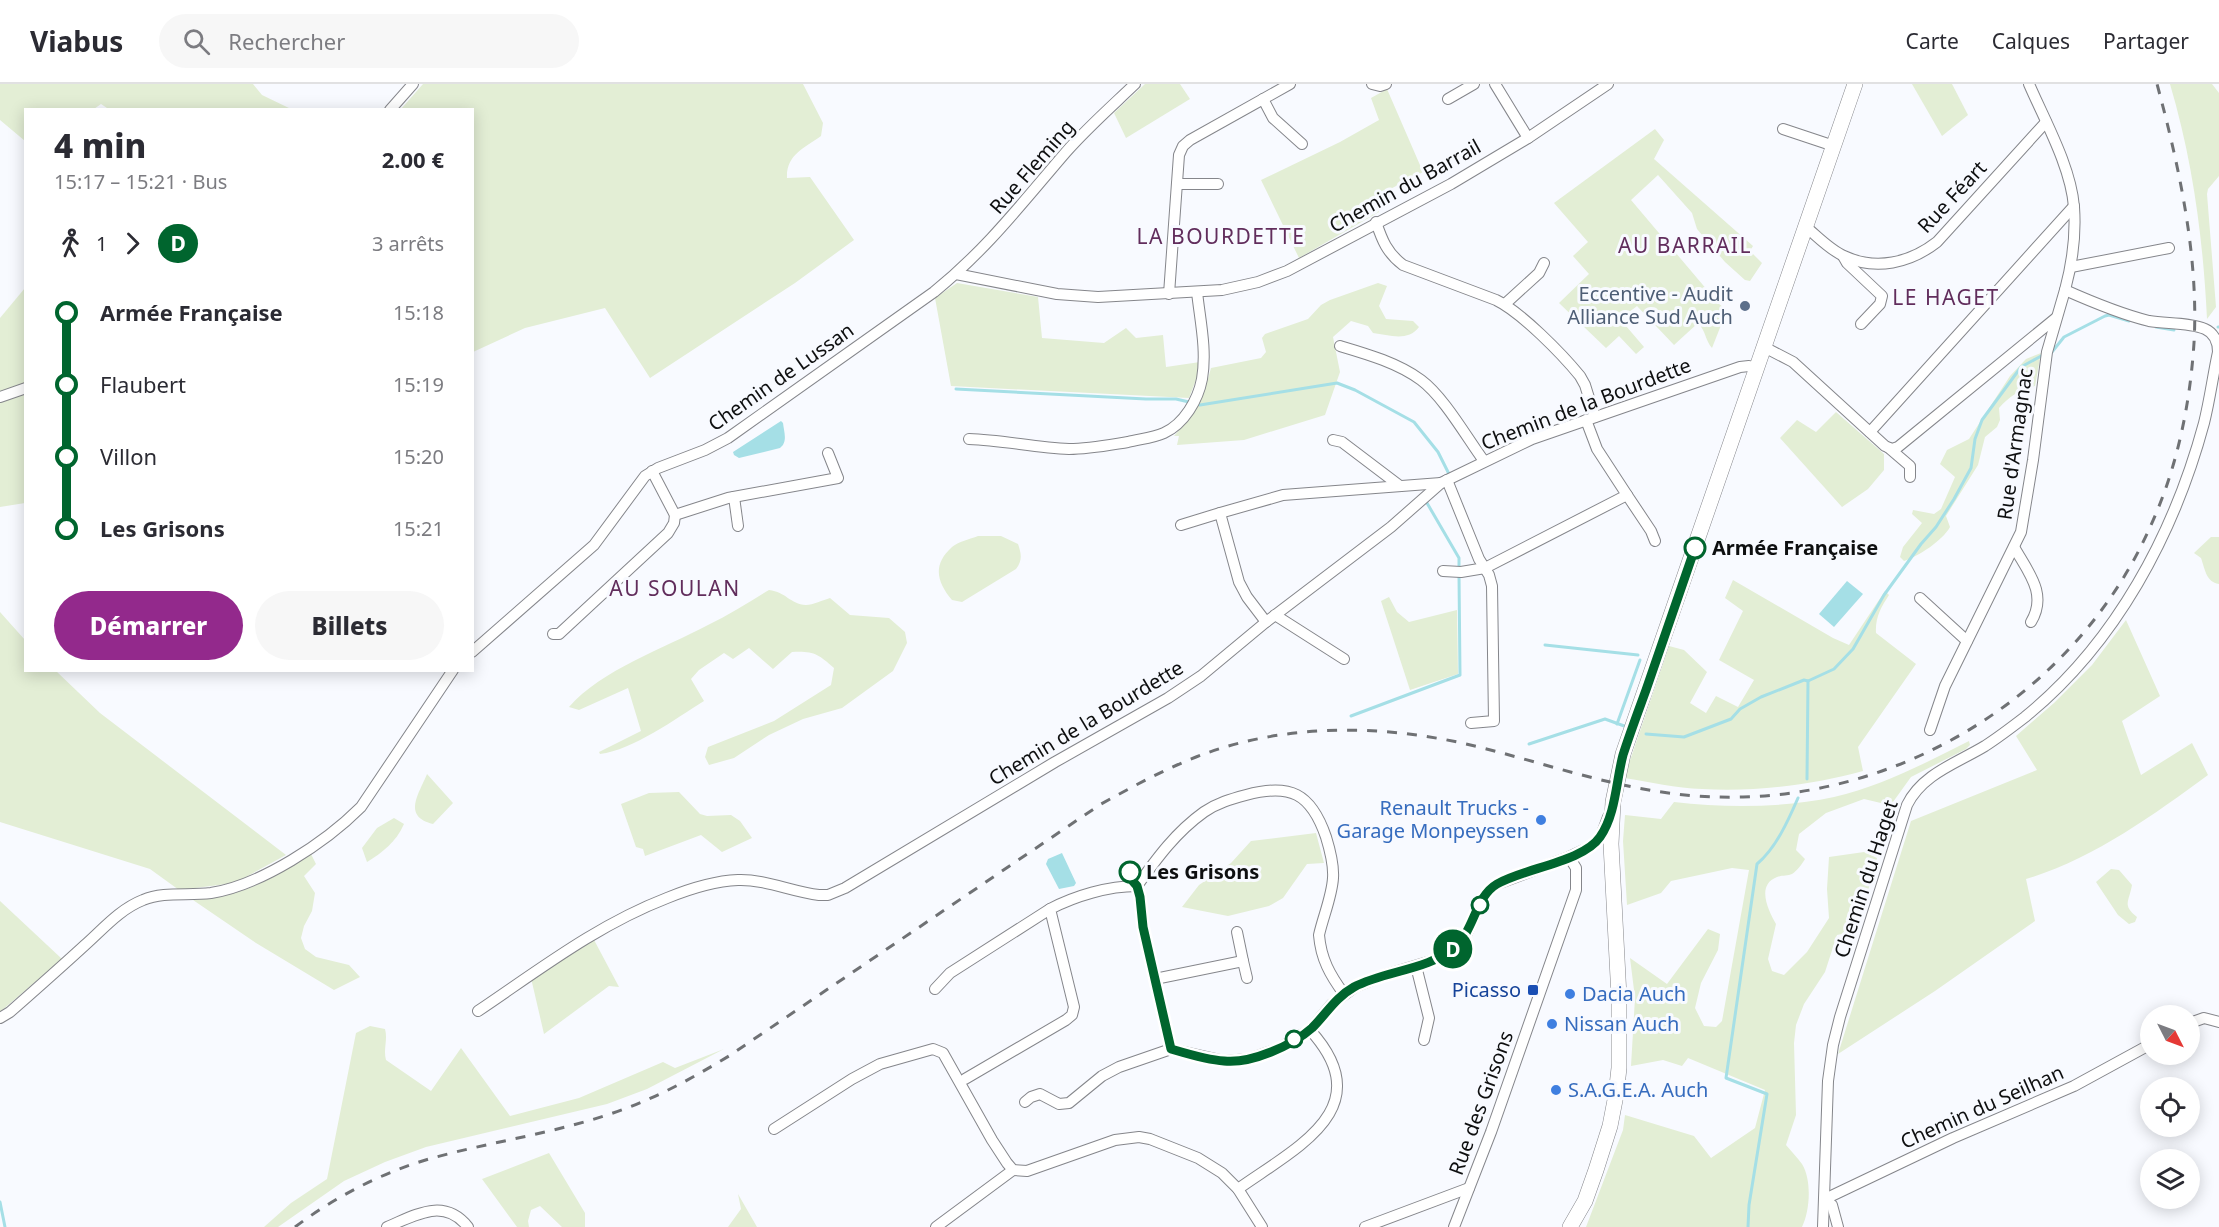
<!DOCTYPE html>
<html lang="fr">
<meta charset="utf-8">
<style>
:root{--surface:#fff;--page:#f7f7f7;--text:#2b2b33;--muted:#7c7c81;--line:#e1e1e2;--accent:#93298c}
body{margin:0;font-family:"Noto Sans",sans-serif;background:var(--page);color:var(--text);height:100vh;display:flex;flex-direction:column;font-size:22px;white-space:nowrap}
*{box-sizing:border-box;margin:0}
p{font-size:20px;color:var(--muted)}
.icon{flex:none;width:33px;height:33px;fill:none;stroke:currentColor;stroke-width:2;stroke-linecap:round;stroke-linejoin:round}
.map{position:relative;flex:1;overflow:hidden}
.panel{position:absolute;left:24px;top:24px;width:450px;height:564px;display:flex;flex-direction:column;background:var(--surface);border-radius:0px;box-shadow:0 3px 15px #0003}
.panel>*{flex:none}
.badge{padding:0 12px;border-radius:20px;font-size:21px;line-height:39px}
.needle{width:39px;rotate:132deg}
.fabs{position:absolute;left:2140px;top:921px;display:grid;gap:12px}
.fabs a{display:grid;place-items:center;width:60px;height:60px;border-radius:50%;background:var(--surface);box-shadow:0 3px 15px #0003;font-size:30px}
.map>.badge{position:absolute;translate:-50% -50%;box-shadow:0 0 0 3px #fff}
.legs{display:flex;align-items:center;gap:9px;height:66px;padding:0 30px;font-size:20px}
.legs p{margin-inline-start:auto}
.overview{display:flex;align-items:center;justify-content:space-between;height:102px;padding:0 30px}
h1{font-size:33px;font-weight:800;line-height:45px}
.cta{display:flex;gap:12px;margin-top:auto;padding:12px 30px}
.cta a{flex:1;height:69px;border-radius:36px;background:var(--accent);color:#fff;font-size:24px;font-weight:800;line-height:69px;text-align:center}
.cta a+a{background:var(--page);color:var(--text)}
ul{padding:0 30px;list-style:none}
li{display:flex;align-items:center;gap:21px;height:72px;font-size:22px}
li i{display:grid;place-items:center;width:9px;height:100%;margin:0 8px;background:currentColor}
li i::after{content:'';width:15px;height:15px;margin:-8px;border:4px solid;border-radius:50%;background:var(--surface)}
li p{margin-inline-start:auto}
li:first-child i{background:linear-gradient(#0000 50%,currentColor 0)}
li:last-child i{background:linear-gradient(currentColor 50%,#0000 0)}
header{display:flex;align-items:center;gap:36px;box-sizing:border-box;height:84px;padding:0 30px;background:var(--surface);border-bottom:2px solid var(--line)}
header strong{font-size:28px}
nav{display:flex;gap:33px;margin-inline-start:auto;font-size:21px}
.search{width:420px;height:54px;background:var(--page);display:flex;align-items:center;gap:15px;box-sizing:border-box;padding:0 21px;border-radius:33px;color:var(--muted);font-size:22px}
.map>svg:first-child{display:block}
</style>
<header>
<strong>Viabus</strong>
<div class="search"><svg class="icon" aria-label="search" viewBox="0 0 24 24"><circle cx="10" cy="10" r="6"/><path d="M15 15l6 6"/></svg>Rechercher</div>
<nav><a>Carte</a><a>Calques</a><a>Partager</a></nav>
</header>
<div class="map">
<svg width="2219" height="1143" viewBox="0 0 2219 1143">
<rect width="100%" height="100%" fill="#f8faff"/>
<g fill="#e3eed5">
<polygon points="0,0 253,0 262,11 291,25 110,26 101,20 94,25 26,26 25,57 0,36"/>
<path d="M423 0H803L823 39 821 52C804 64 786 71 787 94L810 93 854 156 795 199 650 294 605 224 525 244 473 268 472 26 401 25Z"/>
<polygon points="1145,0 1180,0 1190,15 1126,54 1114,29"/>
<polygon points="1912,0 1952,0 1968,31 1942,52"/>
<path d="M2170 0H2212L2219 9V92L2208 105 2207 110 2216 223 2207 235C2203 154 2193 78 2170 0Z"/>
<polygon points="1387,5 1423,88 1373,114 1379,128 1299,174 1261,96 1340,58 1379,36 1371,14"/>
<path d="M1655 45 1664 56 1654 75 1753 162 1750 167 1762 179 1750 197 1745 196 1725 178 1697 145 1692 129 1658 91 1631 116 1719 220 1727 226 1712 264C1705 256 1706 247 1698 239L1674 261 1637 222 1620 235 1644 263 1636 270 1619 252 1606 264 1559 219 1589 190 1573 172 1588 158 1554 119Z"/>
<polygon points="957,199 1038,213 1042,254 1104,259 1126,244 1136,254 1163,251 1166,283 1200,278 1199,288 1189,314 951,302 935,214"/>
<path d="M1378 199 1387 202 1379 222 1386 235 1413 237 1419 243C1408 258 1389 251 1373 249L1368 242 1351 237 1333 253 1340 288 1325 331 1244 356 1177 361 1179 352H1174C1195 329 1203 314 1211 284L1261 274 1266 268 1262 254 1265 250 1308 235 1321 221 1330 216Z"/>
<polygon points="25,204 25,419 0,423 0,234"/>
<path d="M2041 269 2035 302C2019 306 2010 312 1999 324L2000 336 1997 343 1985 353 1978 381 1946 432 1950 443C1942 457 1919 472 1904 477L1900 473 1903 463 1922 439 1912 430 1913 426 1934 430 1941 425 1955 393 1940 380 1947 366 1969 355 2010 292 2026 275Z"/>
<polygon points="1836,328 1884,370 1884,386 1868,405 1842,423 1780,354 1797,336 1816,348"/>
<path d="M978 452H1001L1018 460C1021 469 1023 476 1016 485L962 518 952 516C937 498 932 481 952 463 958 458 970 455 978 452Z"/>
<path d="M2211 453H2219V500C2206 498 2205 485 2201 474L2194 469Z"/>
<path d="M1733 496 1833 554 1849 561 1885 507 1889 511C1881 523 1875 534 1876 549L1916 580 1858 663 1863 687C1812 701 1756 708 1702 705 1676 704 1650 698 1624 694L1669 562 1684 566 1707 588 1690 619 1706 629 1716 612 1738 623 1754 596 1719 576 1743 527 1725 514Z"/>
<path d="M769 506C786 508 790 520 806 521 813 521 823 516 830 514L850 531 889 534 905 548 907 559 893 587 842 624 803 635 769 651 734 674 709 681 705 673 708 663 774 637 831 601 834 584C818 570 814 567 792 568L773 585 749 564 733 575 724 569 699 586 691 595 704 617C675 635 633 666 600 670L599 668 641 647 628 604 579 626 569 623C601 586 665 564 708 541 729 531 749 518 769 506Z"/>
<polygon points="1389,513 1397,528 1409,538 1457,526 1458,590 1410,606 1381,517"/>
<polygon points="0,528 25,556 26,586 56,587 100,629 286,771 235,799 179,806 150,785 0,738"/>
<path d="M2126 536 2160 612 2122 637 2141 691 2192 659 2208 691C2152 732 2093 775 2026 795L2035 837 1935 907 1838 970 1911 737 2037 686 2016 652 2054 619 2092 581Z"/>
<path d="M1969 657 1970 661 1966 665 1911 693 1893 718 1885 720 1864 715 1826 729 1799 750 1796 766 1805 775C1802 780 1797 787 1792 790 1788 792 1782 791 1777 793 1756 801 1768 826 1776 840L1768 875 1772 887 1784 891 1807 868 1829 834 1827 805 1829 773 1864 768 1877 774 1864 821 1861 838 1847 849 1837 851 1825 888 1804 920 1796 941 1794 959 1796 1031 1786 1061C1791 1067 1797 1073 1802 1080 1812 1096 1810 1127 1802 1143H1586L1623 1046 1625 1031 1694 1052 1711 1074 1755 1044 1765 1006 1688 974 1682 982 1663 976 1631 982 1635 914 1630 874 1667 900 1708 845 1720 850 1718 866 1701 899 1695 924 1704 942 1716 943 1722 937 1749 786 1732 784 1671 797 1661 809 1627 821 1623 757 1625 731 1661 735 1674 718C1726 724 1783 724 1834 713 1881 702 1926 679 1969 657Z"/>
<path d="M427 690 453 719 433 740C402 732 419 710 427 690Z"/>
<polygon points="679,708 700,730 707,732 731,731 740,737 752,754 722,768 701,751 645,772 643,765 636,763 621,720 649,709"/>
<path d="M394 734 404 740C396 758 383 768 367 778L362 764 377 744Z"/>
<polygon points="1316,749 1324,779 1307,780 1283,814 1269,822 1228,832 1182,823 1199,801 1231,779 1251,757"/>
<path d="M311 770 316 780 304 792 315 809 312 827 304 842 301 854 305 865 316 873 349 881 360 893 334 906 256 859 193 816C246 811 268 797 311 770Z"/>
<path d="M2111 785 2119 786 2132 801C2129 818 2122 821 2137 833L2135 838 2129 840 2118 831 2096 798Z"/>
<polygon points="0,817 62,875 0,928"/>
<polygon points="593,854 619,903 609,902 544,950 531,894"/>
<path d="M370 942 385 945C388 956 383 965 386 976L431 1007 461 964 510 1032 579 1014 663 978 675 984 724 965 647 1005 607 1020 426 1063 385 1078 344 1097 278 1143H264L291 1119 327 1095 356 949Z"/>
<polygon points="549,1069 585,1129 585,1143 562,1143 540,1122 531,1126 528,1137 529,1143 517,1143 482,1095"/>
<polygon points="738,1110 757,1143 728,1143 741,1125"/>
</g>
<g fill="#a5dfe6">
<path d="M781 337 783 339C784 348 788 358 780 364L739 374 734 371 733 368Z"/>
<polygon points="1847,497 1863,510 1834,543 1819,530"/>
<polygon points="1062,769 1076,799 1074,802 1059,805 1046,780 1048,775"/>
</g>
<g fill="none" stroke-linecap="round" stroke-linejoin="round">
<g stroke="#a5dfe6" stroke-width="3">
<polyline points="2156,243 2174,246"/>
<polyline points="2218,243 2219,243"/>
<polyline points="2052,268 2064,253 2105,232 2109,231 2129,237"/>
<polyline points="956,305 1146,315 1176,315 1189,318"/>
<polyline points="1200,321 1337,299 1355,306 1414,338 1438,368 1449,390"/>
<polyline points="1427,419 1459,474 1459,484"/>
<polyline points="1545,561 1638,571"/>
<polyline points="1351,632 1460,591 1459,491"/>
<polyline points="1617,640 1640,576"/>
<polyline points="1646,650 1684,653 1731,635 1740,625 1761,613 1804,596 1808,597 1834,585 1853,565 1884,511 1921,460 1936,443 1954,415 1971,384 1975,355 1982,336 2021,283 2043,271"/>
<polyline points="1529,660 1605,635 1627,643"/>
<polyline points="1807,695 1808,597"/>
<polyline points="0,1118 5,1143"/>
<path d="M1748 1143 1749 1121 1767 1010 1726 994 1757 780C1776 764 1788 737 1798 714"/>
</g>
<defs>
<g id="minor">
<polyline points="1372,0 1380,2 1386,0"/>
<polyline points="1495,0 1528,54"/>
<polyline points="1263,15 1273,34 1302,60"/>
<polyline points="1448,15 1474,0"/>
<polyline points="390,26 413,0"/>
<polyline points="1783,45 1834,62"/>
<polyline points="1177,100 1218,100"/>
<path d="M1376 138C1382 156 1387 169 1403 181L1496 216C1521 228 1562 270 1580 292L1585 301 1595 333"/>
<path d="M1806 143C1817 152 1830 166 1844 172 1876 187 1910 179 1937 158L2046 38"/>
<polyline points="1843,172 1847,179 1882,212 1880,220 1861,240"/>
<polyline points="2071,183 2169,164"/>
<polyline points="956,190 1057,210 1098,213 1222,206 1258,198 1287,187 1451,100 1528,54 1608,0"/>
<polyline points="1169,210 1179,71 1183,62 1190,56 1290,0"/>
<polyline points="1505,220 1539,189 1544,179"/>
<path d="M1340 262C1367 270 1398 279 1421 296 1444 313 1467 354 1484 377"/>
<polyline points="1764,263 1793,278 1885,362 1892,365 1898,363 2056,234"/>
<polyline points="0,313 26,304"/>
<polyline points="1870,348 2074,122"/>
<path d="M969 355C1003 356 1036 364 1069 365 1089 365 1109 361 1128 358 1140 355 1153 354 1164 349 1184 340 1198 316 1202 295 1207 266 1200 236 1197 208"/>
<polyline points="1333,356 1342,358 1400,402"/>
<polyline points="1889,364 1910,382 1910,393"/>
<polyline points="652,387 675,431 728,414 838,394 828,369"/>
<polyline points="1447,396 1479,475 1489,491 1492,502 1494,637 1471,639"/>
<polyline points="1627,411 1651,447 1655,457"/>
<polyline points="734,413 738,442"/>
<polyline points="1181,441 1220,429"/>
<path d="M2014 463C2028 488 2048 510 2031 538"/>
<polyline points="1443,487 1461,488 1485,484 1627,411 1597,365 1586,336"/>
<polyline points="1920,514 1967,557"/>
<polyline points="1275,531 1344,575"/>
<polyline points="1266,538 1247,513 1239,498 1220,429 1283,411 1441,399"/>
<polyline points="553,550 559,550 668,449 674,439 675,431"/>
<path d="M472 568 594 461 645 392 658 384 705 366 728 354 934 208C987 165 1022 119 1066 68 1087 44 1112 22 1135 0"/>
<polyline points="1930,646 1945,602 2021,448 2033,376 2047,268 2065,206"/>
<path d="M1137 802C1157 774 1176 748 1204 728 1217 719 1231 715 1246 711 1290 699 1311 709 1326 753 1330 766 1334 780 1333 794 1332 812 1323 833 1319 851 1321 875 1330 891 1344 910"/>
<polyline points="1137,802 1140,813 1143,843 1171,965"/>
<polyline points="1237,848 1243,877"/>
<polyline points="1416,882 1429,934 1424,956"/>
<polyline points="1155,895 1243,877 1247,894"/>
<polyline points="935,905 950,889 1050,825"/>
<path d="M478 927C539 886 597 841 667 814 689 805 713 797 738 796 765 795 792 808 819 811H828L845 804 1055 678 1168 614 1201 592 1266 538 1391 443 1441 399 1532 355 1740 283 1749 282 1757 285"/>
<path d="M0 934 10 928C35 906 60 884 85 861 103 845 120 825 143 816 164 807 188 812 211 809 261 801 325 759 361 723L453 586"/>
<polyline points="2190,939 2204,934 2219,938"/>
<path d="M965 995 1066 936 1072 931 1074 923 1050 825C1075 812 1108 802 1137 802"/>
<polyline points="1025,1018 1031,1013 1040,1010 1059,1020 1069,1019 1102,992 1119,983 1171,965 1225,977 1249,975 1280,964 1310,946 1332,920 1355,903 1385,891 1431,877 1449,868 1466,851 1484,812 1495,801 1569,773 1590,763 1601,752 1608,733"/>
<polyline points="774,1045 852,995 880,980 933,965 943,969 992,1056 1007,1079 1013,1086 1027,1087 1115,1056 1139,1053 1150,1055 1198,1074 1222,1089 1238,1105 1262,1143"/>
<path d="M1238 1105C1297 1063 1381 1024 1310 946"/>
<polyline points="1825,1115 1953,1054 2074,1002 2151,960"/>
<polyline points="1825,1115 1832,1121 1838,1143"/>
<path d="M387 1143C416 1131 444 1113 468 1143"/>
<polyline points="936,1143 1013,1086"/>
<polyline points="1365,1143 1469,1104"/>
<polyline points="1454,1143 1491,1048 1576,806 1576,784 1569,773"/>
<path d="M1823 1143 1828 997 1833 961 1840 933 1907 721C1922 690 1957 679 1985 662 1999 653 2012 643 2025 633 2116 559 2174 450 2204 339 2210 315 2213 291 2218 268 2218 258 2214 249 2205 245 2189 238 2166 240 2149 237 2121 230 2092 218 2065 206 2072 180 2076 150 2074 123 2071 83 2045 37 2029 0"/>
</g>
<polyline id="secondary" points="1570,1143 1585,1117 1596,1086 1610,1042 1616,1011 1619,984 1619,913 1611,760 1613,718 1623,670 1855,0"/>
</defs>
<use href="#minor" stroke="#85868b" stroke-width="12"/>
<use href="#secondary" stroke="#85868b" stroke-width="16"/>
<use href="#minor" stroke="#fff" stroke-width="10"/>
<use href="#secondary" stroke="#fff" stroke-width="15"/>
<path stroke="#6f7174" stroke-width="3" stroke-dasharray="10 10" stroke-linecap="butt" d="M295 1143C335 1113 381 1089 429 1075 489 1058 551 1050 610 1030 653 1016 691 995 729 972L1101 720C1132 703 1163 686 1196 673 1286 638 1386 640 1479 663 1570 686 1646 716 1743 713 1917 708 2081 601 2151 441 2177 384 2190 321 2194 259 2199 173 2179 82 2157 0"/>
</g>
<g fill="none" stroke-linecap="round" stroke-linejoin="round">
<defs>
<path id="line-1" d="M1130 788V794L1137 802 1140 813 1143 843 1171 965C1188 970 1207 976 1224 977 1251 980 1293 961 1312 944 1326 930 1336 913 1354 903 1386 886 1427 887 1455 863 1475 845 1475 813 1497 800 1524 784 1583 778 1600 753 1616 730 1616 697 1623 671 1630 649 1638 628 1646 606 1662 559 1678 512 1695 464"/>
</defs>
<use href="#line-1" stroke="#fff" stroke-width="14"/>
<use href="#line-1" stroke="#00652e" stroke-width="9"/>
</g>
<circle fill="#5c6f8a" stroke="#f8faff" stroke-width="2" cx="1745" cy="222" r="6"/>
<g fill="#fff" stroke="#00652e" stroke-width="3">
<circle cx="1695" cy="464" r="10"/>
<circle cx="1130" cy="788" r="10"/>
<circle cx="1480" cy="821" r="8"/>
<circle cx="1294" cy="955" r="8"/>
</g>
<g fill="#3f7fe0" stroke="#f8faff" stroke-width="2">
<circle cx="1541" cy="736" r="6"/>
<circle cx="1570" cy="910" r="6"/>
<circle cx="1552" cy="940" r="6"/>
<circle cx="1556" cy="1006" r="6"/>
</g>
<rect fill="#1a4fb4" stroke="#f8faff" stroke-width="2" x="1527" y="900" width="12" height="12" rx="3"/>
<g text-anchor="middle" stroke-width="6" stroke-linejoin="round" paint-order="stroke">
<g font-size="20" fill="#0e0f10" stroke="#f8faff">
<text transform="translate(1032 83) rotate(-49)" y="7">Rue Fleming</text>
<text transform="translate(1405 102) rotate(-29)" y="7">Chemin du Barrail</text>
<text transform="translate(1952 113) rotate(-47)" y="7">Rue Féart</text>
<text transform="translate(781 293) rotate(-35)" y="7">Chemin de Lussan</text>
<text transform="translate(1586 320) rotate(-21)" y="7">Chemin de la Bourdette</text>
<text transform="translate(2015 360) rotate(-82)" y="7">Rue d'Armagnac</text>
<text transform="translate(1086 639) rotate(-31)" y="7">Chemin de la Bourdette</text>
<text transform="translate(1866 795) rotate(-72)" y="7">Chemin du Haget</text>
<text transform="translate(1481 1019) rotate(-70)" y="7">Rue des Grisons</text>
<text transform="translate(1982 1023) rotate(-24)" y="7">Chemin du Seilhan</text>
</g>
<g font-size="20" fill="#4e5e75" stroke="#f8faff" text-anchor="end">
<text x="1733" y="217">Eccentive - Audit<tspan x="1733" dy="23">Alliance Sud Auch</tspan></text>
</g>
<g font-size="20" font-weight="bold" fill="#0e0f10" stroke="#f8faff" text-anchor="start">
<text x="1712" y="471">Armée Française</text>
<text x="1146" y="795">Les Grisons</text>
</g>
<g font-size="20" fill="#366cbe" stroke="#f8faff" text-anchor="start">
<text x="1529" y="731" text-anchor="end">Renault Trucks -<tspan x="1529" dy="23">Garage Monpeyssen</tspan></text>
<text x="1582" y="917">Dacia Auch</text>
<text x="1564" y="947">Nissan Auch</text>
<text x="1568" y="1013">S.A.G.E.A. Auch</text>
</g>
<g font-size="20" fill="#164399" stroke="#f8faff" text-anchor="end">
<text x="1521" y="913">Picasso</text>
</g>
<g font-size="21" letter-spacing="1.5" fill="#612d5c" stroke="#f8faff">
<text x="1221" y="160">LA BOURDETTE</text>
<text x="1685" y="169">AU BARRAIL</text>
<text x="1946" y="221">LE HAGET</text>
<text x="675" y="512">AU SOULAN</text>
</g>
</g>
</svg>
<div class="fabs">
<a><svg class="needle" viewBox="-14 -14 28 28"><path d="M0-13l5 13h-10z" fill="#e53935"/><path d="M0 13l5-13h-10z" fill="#7c7c81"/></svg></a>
<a><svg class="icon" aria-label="locate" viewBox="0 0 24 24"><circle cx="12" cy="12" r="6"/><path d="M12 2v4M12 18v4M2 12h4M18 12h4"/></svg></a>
<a><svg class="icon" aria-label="layers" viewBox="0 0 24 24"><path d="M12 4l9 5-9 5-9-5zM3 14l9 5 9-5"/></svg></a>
</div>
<b class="badge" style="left:1453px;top:865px;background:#00652e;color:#fff">D</b>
<section class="panel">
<div class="overview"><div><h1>4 min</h1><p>15:17 – 15:21 · Bus</p></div><b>2.00 €</b></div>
<div class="legs"><svg class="icon" aria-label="walk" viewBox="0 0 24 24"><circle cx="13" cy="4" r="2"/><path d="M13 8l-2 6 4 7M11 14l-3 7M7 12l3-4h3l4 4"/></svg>1<svg class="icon" aria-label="forward" viewBox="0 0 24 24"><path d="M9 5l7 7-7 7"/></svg><b class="badge" style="background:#00652e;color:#fff">D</b><p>3 arrêts</p></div>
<ul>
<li><i style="color:#00652e"></i><b>Armée Française</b><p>15:18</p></li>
<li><i style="color:#00652e"></i><span>Flaubert</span><p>15:19</p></li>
<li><i style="color:#00652e"></i><span>Villon</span><p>15:20</p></li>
<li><i style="color:#00652e"></i><b>Les Grisons</b><p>15:21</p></li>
</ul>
<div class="cta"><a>Démarrer</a><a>Billets</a></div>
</section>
</div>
